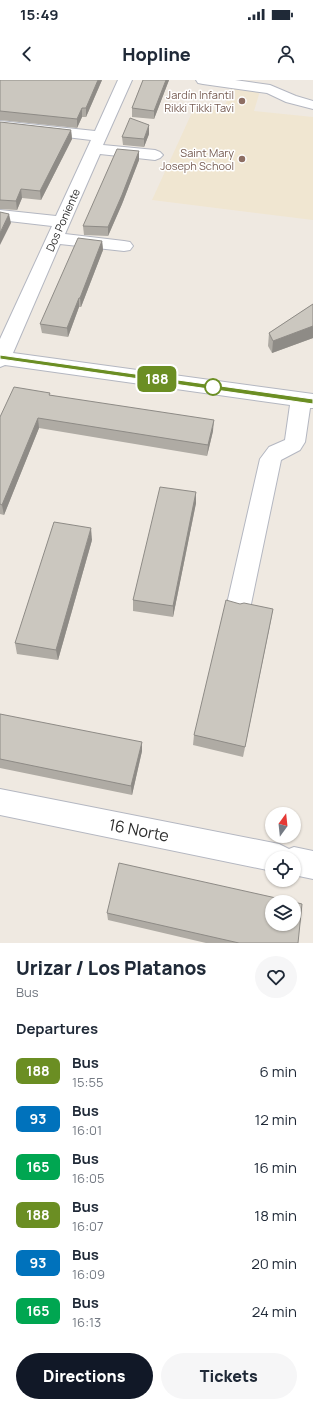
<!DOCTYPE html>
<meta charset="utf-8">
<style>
:root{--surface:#fff;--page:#f6f6f7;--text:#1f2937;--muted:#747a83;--accent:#111827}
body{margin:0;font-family:Manrope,sans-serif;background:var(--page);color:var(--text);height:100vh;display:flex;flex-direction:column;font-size:15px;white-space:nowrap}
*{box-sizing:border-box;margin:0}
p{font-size:13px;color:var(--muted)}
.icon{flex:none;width:22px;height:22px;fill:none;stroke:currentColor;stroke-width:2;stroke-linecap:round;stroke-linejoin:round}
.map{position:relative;height:863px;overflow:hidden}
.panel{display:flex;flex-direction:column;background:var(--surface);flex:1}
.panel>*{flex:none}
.badge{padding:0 8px;border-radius:6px;font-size:14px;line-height:26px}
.needle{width:26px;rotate:15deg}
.fabs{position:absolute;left:265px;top:727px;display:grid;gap:8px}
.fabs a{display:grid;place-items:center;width:36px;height:36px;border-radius:50%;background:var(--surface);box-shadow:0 1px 3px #0004;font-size:20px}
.map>.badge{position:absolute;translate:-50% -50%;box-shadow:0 0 0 2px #fff}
h2{padding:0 16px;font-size:15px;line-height:36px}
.round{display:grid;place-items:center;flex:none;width:42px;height:42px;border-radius:21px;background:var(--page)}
.headline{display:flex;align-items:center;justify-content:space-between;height:68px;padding:0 16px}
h1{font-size:19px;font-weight:800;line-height:30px}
.button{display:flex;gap:8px;margin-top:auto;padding:8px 16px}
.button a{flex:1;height:46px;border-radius:24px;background:var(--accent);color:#fff;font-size:16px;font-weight:800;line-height:46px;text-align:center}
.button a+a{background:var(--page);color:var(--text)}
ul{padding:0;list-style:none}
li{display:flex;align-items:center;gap:12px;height:48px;padding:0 16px}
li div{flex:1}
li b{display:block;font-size:15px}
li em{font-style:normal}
li .badge{min-width:44px;font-weight:700;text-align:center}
.status{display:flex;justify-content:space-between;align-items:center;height:28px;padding:0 20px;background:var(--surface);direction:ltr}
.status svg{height:11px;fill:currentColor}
header{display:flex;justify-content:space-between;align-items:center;height:52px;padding:0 16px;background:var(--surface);font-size:18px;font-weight:800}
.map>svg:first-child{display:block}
</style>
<div class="status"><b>15:49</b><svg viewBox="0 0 49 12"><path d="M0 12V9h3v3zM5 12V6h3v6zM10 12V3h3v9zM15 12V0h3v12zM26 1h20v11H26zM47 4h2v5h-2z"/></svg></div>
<header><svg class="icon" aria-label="back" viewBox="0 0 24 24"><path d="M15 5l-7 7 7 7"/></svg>Hopline<svg class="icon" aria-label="person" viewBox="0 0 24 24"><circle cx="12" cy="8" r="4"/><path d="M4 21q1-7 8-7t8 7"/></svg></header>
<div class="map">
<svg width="313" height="863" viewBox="0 0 313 863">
<rect width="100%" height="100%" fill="#efe9e1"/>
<polygon fill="#f0e6d1" points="231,8 260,11 254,31 313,37 313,140 152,120 194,28 223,31"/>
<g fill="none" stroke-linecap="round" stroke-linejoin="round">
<defs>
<g id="minor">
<polygon points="118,0 132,0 103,65 155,70 160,72 163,75 160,78 155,80 100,74 65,154 124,161 130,162 133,166 130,170 124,171 60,164 13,273 313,314 313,328 310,328 305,362 300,370 281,380 251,524 247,531 239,534 231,531 227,524 260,379 269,367 285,360 290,325 5,285 0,287 0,259 52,146 0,140 0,130 56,136 91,60 0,49 0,41 95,51"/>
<polygon points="196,0 235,0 270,5 296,16 313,21 313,29 286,22 267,13 203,4 198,3"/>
<polygon points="0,709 279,764 289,769 294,767 313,771 313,799 294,795 294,778 272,778 272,791 0,735"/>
</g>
</defs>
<use href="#minor" stroke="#b4b7c1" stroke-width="2"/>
<use href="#minor" fill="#fff" fill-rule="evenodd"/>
</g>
<g fill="#afaba4">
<polygon points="0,0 102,0 86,37 82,37 77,48 0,40"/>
<polygon points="143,0 169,0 154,39 132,37 132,28"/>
<polygon points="0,42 71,50 72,59 41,120 22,118 17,130 0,129"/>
<polygon points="149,54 144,67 123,65 122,57"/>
<polygon points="139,71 139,80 122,124 108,156 84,155 83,146"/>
<polygon points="102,161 103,170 81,227 79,227 68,257 42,253 40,244"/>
<polygon points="313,224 313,258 272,273 268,266 269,253"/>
<polygon points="50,315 213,351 207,376 39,348 4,435 0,434 0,337"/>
<polygon points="196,412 196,423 173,537 133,531 133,520"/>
<polygon points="92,460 58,580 17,574 15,563"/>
<polygon points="273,529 243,677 193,665 194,655"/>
<polygon points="0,634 142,671 132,715 0,688"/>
<polygon points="107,833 298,863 206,863 108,840"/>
</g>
<g fill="#8e8b86">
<polygon points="98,0 102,0 86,37 86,28"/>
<polygon points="166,0 169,0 154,39 154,31"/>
<polygon points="82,28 82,37 77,48 77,39"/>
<polygon points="149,45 149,54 144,67 144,59"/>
<polygon points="71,50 72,59 41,120 40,111"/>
<polygon points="139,71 139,80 122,124 108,156 108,147"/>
<polygon points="21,109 22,118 17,130 16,121"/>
<polygon points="9,134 11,143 0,165 0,153"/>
<polygon points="102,161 103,170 81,227 80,218"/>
<polygon points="79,218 79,227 68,257 67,248"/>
<polygon points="313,246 313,258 272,273 273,261"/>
<polygon points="38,338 39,348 4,435 2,425"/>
<polygon points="214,340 213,351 207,376 208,365"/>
<polygon points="196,412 196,423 173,537 173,526"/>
<polygon points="91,448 92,460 58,580 56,570"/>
<polygon points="273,529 271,540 243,677 245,667"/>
<polygon points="142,662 142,671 132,715 131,706"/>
</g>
<g fill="#cbc7bf" stroke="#8e8b86">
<polygon points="0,0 98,0 86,28 82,28 77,39 0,31"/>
<polygon points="143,0 166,0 154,31 132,28"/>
<polygon points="130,38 149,45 144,59 122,57"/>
<polygon points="0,42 71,50 40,111 21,109 16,121 0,120"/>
<polygon points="117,69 139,71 122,115 108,147 83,146"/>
<polygon points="0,132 9,134 0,153"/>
<polygon points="78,158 102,161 80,218 79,218 67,248 40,244"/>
<polygon points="313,224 313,246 273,261 269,253"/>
<polygon points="14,307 50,313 49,315 214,340 208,365 38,338 2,425 0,424 0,337"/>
<polygon points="160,407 196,412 173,526 133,520"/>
<polygon points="54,442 91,448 56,570 15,563"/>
<polygon points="226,520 240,524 244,523 273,529 245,667 194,655"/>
<polygon points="0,634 142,662 131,706 0,679"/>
<polygon points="119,783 294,822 272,822 272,844 294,844 294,822 302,824 298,863 239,863 107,833"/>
</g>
<polygon fill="#6b8e23" stroke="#fff" points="0,275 313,319 313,324 0,279"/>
<g fill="#8d6e63" stroke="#fff" stroke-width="1.5">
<circle cx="242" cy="21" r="4"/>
<circle cx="242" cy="79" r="4"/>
</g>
<circle fill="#fff" stroke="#6b8e23" stroke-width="2" cx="213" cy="307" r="8"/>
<g text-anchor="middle" stroke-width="3" stroke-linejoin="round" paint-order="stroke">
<g font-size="11" fill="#785e54" stroke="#fff" text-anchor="end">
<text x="234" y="19">Jardín Infantil<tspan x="234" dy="13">Rikki Tikki Tavi</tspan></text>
<text x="234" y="77">Saint Mary<tspan x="234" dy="13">Joseph School</tspan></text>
</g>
<g font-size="11" fill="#2e2e2e" stroke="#fff">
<text transform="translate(63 140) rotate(-66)" y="4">Dos Poniente</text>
</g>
<g font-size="16" fill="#2e2e2e" stroke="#fff">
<text transform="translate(139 750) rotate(11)" y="6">16 Norte</text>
</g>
</g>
</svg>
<div class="fabs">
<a><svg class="needle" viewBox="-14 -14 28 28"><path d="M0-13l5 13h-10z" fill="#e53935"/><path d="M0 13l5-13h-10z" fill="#747a83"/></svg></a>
<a><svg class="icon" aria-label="locate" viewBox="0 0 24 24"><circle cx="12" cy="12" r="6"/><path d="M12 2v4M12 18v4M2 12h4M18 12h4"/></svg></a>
<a><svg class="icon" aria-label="layers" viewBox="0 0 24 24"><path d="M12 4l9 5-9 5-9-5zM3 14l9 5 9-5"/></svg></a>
</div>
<b class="badge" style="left:157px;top:299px;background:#6b8e23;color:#fff">188</b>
</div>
<section class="panel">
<div class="headline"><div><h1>Urizar / Los Platanos</h1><p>Bus</p></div><a class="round"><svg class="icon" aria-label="heart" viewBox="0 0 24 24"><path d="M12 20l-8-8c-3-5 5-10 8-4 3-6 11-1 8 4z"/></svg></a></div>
<h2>Departures</h2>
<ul>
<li><span class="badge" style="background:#6b8e23;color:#fff">188</span><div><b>Bus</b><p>15:55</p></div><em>6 min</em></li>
<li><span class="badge" style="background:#0072bc;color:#fff">93</span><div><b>Bus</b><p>16:01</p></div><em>12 min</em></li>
<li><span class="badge" style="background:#00a651;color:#fff">165</span><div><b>Bus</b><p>16:05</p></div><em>16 min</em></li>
<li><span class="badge" style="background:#6b8e23;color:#fff">188</span><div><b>Bus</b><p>16:07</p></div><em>18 min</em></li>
<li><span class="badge" style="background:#0072bc;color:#fff">93</span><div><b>Bus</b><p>16:09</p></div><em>20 min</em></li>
<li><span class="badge" style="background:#00a651;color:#fff">165</span><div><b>Bus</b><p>16:13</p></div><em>24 min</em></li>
</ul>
<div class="button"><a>Directions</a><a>Tickets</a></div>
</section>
